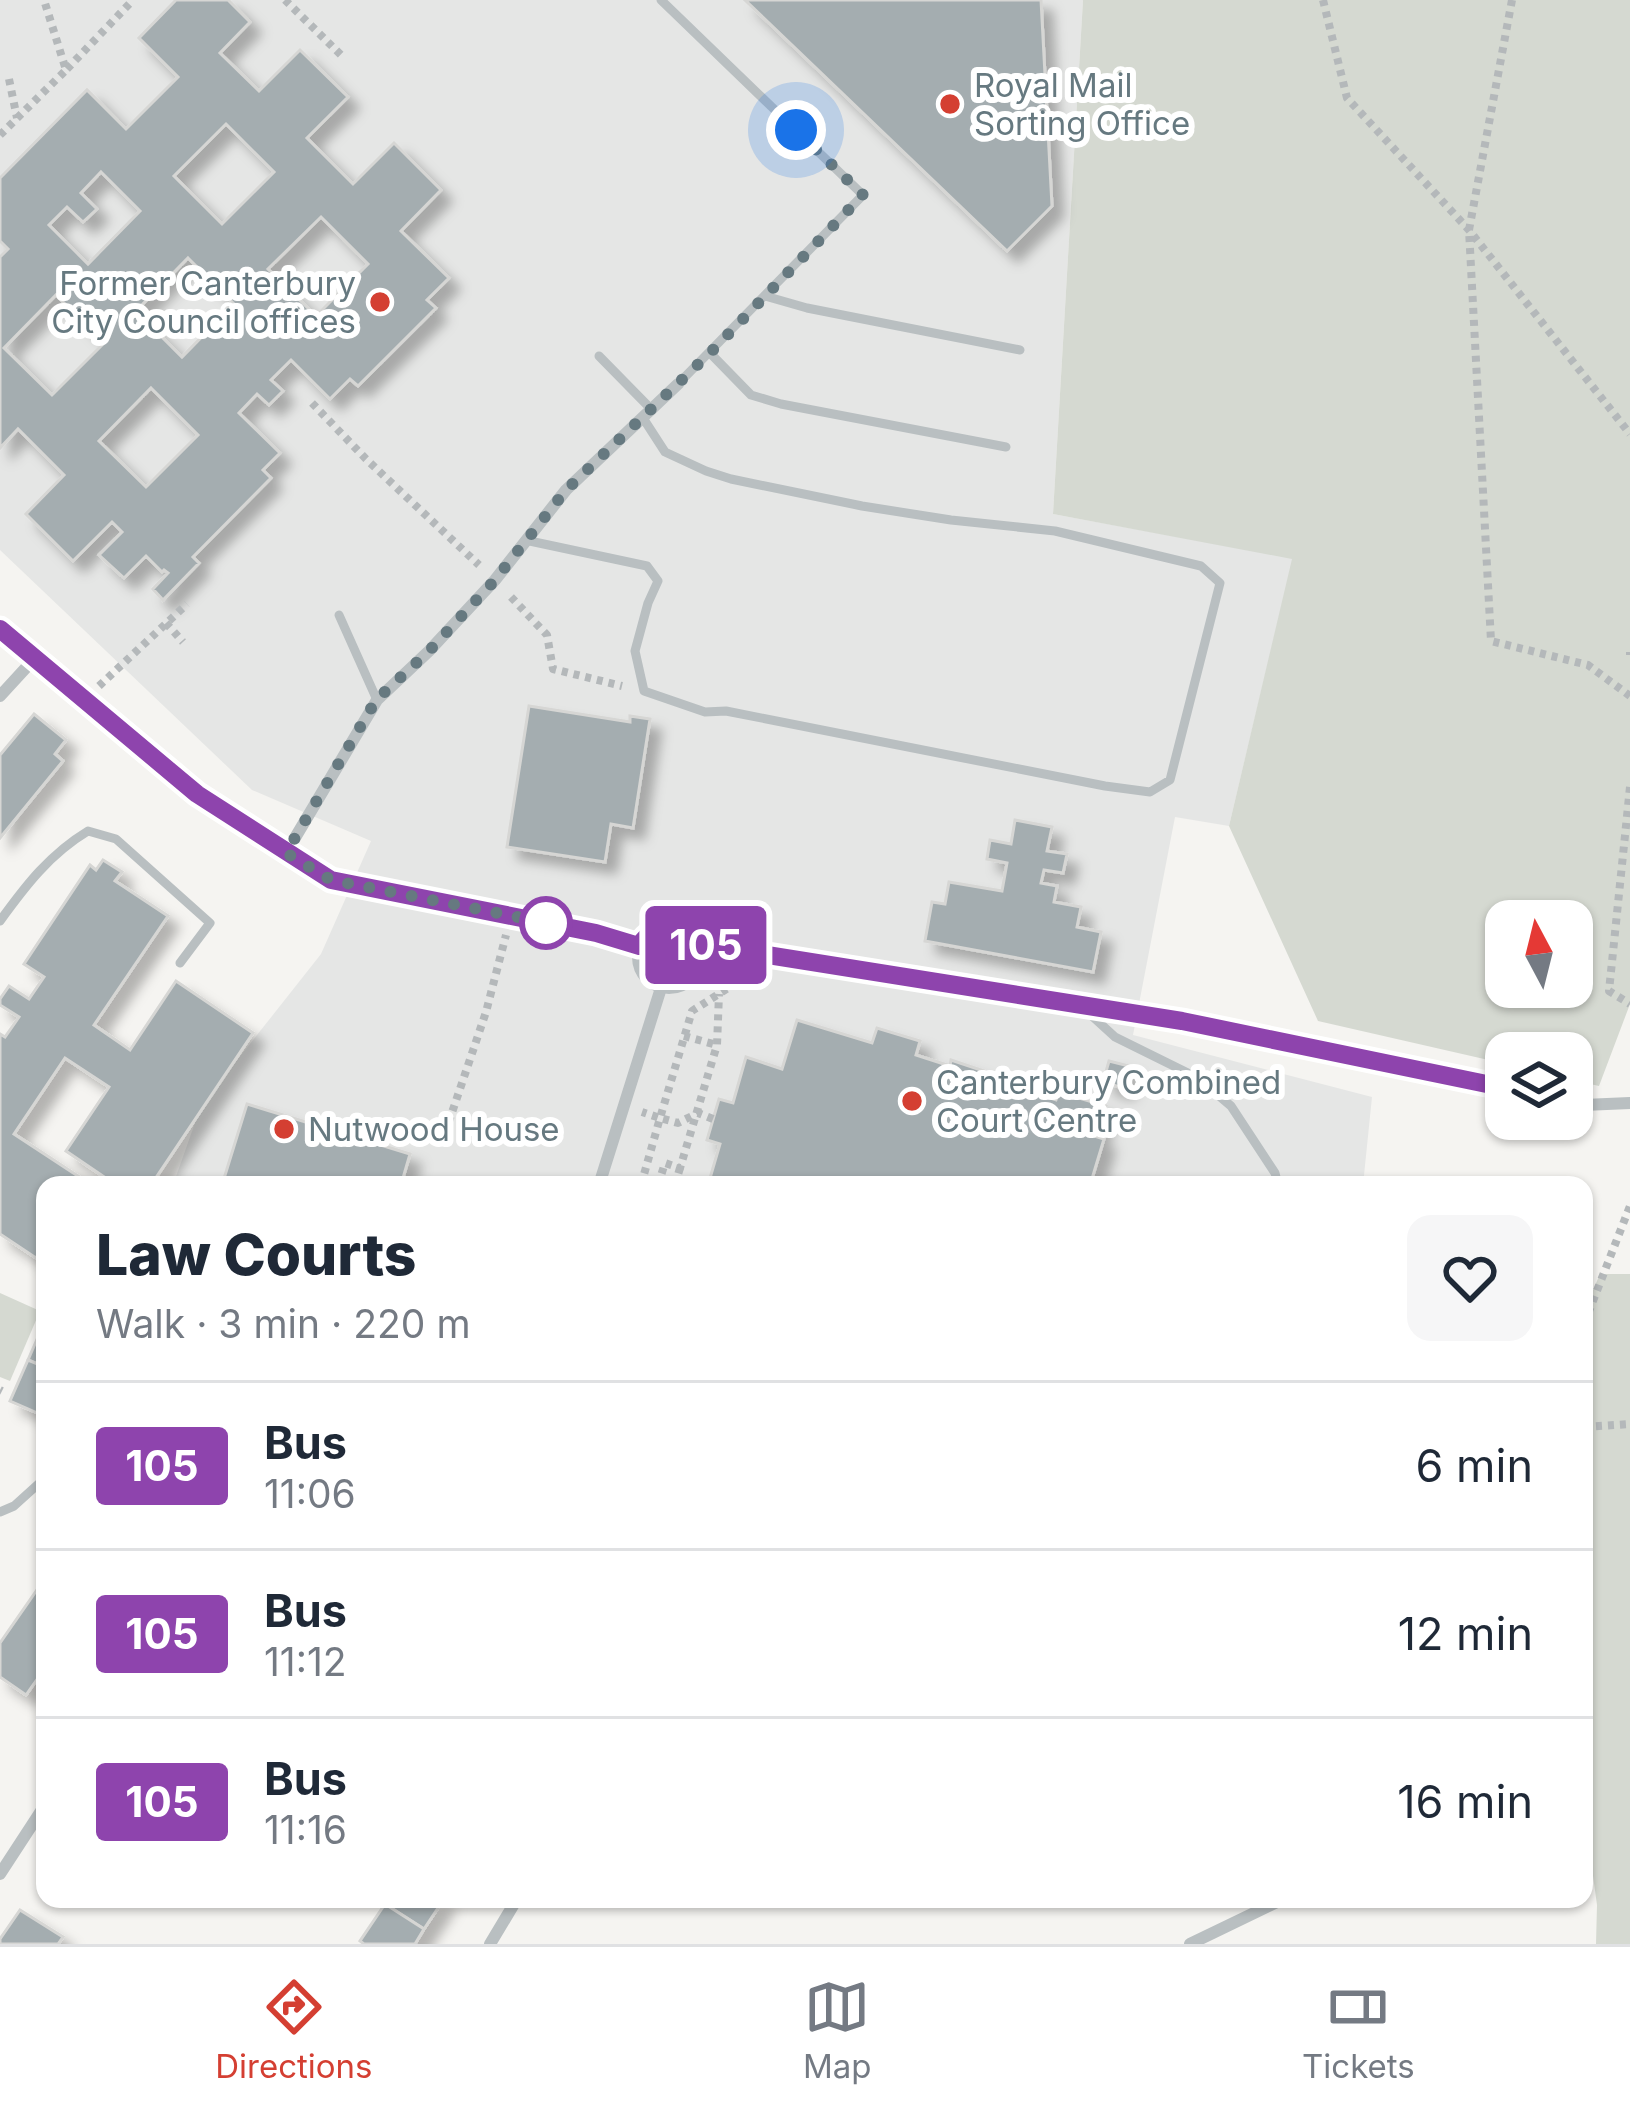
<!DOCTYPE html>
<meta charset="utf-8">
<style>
:root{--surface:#fff;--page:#f6f6f7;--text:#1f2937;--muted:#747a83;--line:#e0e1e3;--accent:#d43f32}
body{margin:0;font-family:Inter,sans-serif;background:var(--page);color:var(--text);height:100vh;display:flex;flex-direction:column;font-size:45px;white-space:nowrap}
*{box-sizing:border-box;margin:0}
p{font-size:39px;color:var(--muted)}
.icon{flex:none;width:66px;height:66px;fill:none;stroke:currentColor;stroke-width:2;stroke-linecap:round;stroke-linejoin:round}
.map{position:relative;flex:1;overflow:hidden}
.sheet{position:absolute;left:36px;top:1176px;width:1557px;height:732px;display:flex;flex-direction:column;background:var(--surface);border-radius:24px;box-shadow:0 3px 9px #0004}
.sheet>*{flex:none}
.badge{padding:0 24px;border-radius:9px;font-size:42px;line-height:78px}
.needle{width:78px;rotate:353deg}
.fabs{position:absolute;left:1485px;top:900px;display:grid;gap:24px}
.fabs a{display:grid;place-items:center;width:108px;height:108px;border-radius:24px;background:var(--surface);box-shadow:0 3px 9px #0004;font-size:60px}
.you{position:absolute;width:60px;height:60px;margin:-30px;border:9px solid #fff;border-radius:50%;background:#1a73e8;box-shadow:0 0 0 18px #1a73e833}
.map>.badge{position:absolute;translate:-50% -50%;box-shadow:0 0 0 6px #fff}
.round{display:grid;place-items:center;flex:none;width:126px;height:126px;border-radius:24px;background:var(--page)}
.summary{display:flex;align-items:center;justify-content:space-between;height:204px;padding:0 60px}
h1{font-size:57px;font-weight:800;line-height:90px}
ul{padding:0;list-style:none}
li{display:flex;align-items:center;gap:36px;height:168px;padding:0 60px;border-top:3px solid var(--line)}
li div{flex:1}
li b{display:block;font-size:45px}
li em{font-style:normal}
li .badge{min-width:132px;font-weight:700;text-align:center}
.tab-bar{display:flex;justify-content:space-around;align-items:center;height:168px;border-top:3px solid var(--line);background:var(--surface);font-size:33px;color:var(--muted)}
.tab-bar a{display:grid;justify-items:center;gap:6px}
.tab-bar .current{color:var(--accent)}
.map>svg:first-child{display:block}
</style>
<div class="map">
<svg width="1630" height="1944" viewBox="0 0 1630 1944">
<defs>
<filter id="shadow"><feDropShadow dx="11" dy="11" stdDeviation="6" flood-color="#0004"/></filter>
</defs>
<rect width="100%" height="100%" fill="#f5f4f1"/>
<polygon fill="#e5e6e5" points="0,0 1083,0 1053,514 1293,558 1229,826 1175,817 1133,1035 1372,1097 1363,1185 173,1185 201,1106 321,954 371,841 252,790 0,550"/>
<g fill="#d5d9d1" fill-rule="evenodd">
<path d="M1083 0H1630V1004L1599 1086 1572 1080V1053H1506V1064L1318 1021 1229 826 1292 559 1053 514ZM1572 921V987H1506V921Z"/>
<polygon points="1600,1274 1630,1274 1630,1944 1596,1944 1597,1905 1584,1810 1584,1311"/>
<polygon points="0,1293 40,1311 10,1381 0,1377"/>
</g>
<g fill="#a4adb0" stroke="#d6d6d4" stroke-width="3" fill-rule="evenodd" filter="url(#shadow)">
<path d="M176 0H228L250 22 220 53 259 91 300 50 348 97 307 138 353 184 394 143 441 190 401 231 449 278 427 300 436 308 358 386 350 379 330 399 291 360 271 380 283 391 269 405 257 394 239 413 280 453 263 470 271 478 193 557 199 563 163 600 153 589 168 573 164 570 162 572 146 556 124 578 99 555 122 532 112 522 73 561 26 514 64 475 18 429 0 448V257L8 249 0 241V178L87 90 126 129 178 77 139 38ZM226 124 274 172 222 224 174 176ZM101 172 140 211 88 264 49 225 67 207 83 222 97 209 81 193ZM321 217 368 264 316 316 268 269ZM188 258 234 304 182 357 136 311ZM56 295 104 343 52 395 4 348ZM151 388 198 435 146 487 99 441Z"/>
<polygon points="745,0 1041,0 1052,206 1007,251"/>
<polygon points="529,706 630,722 630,716 650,719 633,828 611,824 605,862 507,847"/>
<polygon points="34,714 66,740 55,754 63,761 0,838 0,755"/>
<polygon points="1015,820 1052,827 1047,851 1067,854 1063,873 1044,870 1041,883 1057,886 1054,902 1081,907 1077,927 1101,932 1093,972 925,941 932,902 945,904 949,882 1002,891 1007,863 987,859 990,840 1011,844"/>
<polygon points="103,860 122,872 115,881 168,916 94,1025 130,1050 176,981 253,1033 151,1185 116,1185 66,1151 109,1087 65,1058 14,1134 87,1182 85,1185 45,1185 45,1244 36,1258 0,1234 0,1034 5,1037 19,1017 0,1005 0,999 9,986 29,999 44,977 24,964 90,865 96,870"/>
<polygon points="797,1020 872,1043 877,1028 920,1041 916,1055 950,1066 951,1060 996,1075 995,1080 1056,1100 1059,1092 1106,1106 1097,1134 1092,1132 1091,1135 1104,1139 1091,1182 1100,1185 708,1185 720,1144 707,1140 719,1099 733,1103 746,1057 782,1069"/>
<polygon points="1109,1061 1129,1066 1123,1088 1103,1082"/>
<polygon points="247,1104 410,1154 401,1185 222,1185"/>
<polygon points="45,1321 45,1367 28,1360"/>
<polygon points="28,1360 45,1367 45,1408 42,1415 10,1401"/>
<polygon points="39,1587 45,1592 45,1668 26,1695 0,1677 0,1643"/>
<polygon points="388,1899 444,1899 424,1929 385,1904"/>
<polygon points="385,1904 424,1929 415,1944 364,1944 360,1941"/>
<polygon points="20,1910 63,1937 58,1944 0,1944 0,1939"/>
</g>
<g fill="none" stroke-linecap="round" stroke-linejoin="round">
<g stroke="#b4b8ba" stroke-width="8" stroke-dasharray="6 6" stroke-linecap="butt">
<polyline points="285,0 341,55"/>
<polyline points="1323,0 1347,98 1469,230 1630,434"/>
<polyline points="1512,0 1469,230 1491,641 1588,665 1630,696"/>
<polyline points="67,69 133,0"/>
<polyline points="9,79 17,118"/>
<polyline points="0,135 66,70 44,0"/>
<polyline points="312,403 366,459 479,565"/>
<polyline points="511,597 547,635 553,669 622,686"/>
<polyline points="166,623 183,642"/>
<polyline points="1630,652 1630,655"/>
<polyline points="99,686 187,604"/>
<polyline points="1630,787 1609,991 1630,1004"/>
<polyline points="684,1036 717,1045"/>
<polyline points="713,1119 698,1113 678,1123 660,1118 692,1011 739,981 742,973"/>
<polyline points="441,1145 486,1012 506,935"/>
<polyline points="641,1185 660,1118 642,1112"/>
<polyline points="658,1185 665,1163 680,1168 717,1045 719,994"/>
<polyline points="675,1185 680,1168"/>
<polyline points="1584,1324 1630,1206"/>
<polyline points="0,1390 2,1391"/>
<polyline points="1584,1427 1630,1424"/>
</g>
<g stroke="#b9bfc1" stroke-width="9">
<polyline points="661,0 863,195 678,384"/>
<polyline points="765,296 807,308 1020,350"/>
<polyline points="710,353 751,395 781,404 1006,447"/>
<polyline points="599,356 652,410"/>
<polyline points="525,540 647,566 658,581 648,603 635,651 644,691 705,712 726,711 1105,786 1150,792 1170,780 1220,583 1201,566 1055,531 951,520 862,506 731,479 706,471 665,452 643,418"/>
<polyline points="339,615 377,700"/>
<path d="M0 921C26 885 50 854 88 831L116 839 210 923 180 963"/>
<polyline points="1080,1005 1115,1037 1198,1078 1231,1106 1275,1173 1278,1185"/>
<polyline points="0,1512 14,1506 45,1478"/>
</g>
<g stroke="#b9bfc1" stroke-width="12">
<polyline points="0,629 198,794 331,880 596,933 639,946"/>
<polyline points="0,696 34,659"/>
<polyline points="286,853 377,700 429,651 495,580 566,490 678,384"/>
<circle cx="669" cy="957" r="31"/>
<polyline points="697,944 1182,1021 1506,1088"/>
<polyline points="1572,1103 1584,1105 1630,1103"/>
<polyline points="599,1185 661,988"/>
<polyline points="0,1874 45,1805"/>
<polyline points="490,1944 517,1899"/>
<polyline points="1190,1944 1283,1899"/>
</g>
</g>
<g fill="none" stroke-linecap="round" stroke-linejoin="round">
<defs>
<path id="line" d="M0 629 197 794 331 880 596 933 639 946C655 922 680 920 698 944L1182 1021 1506 1088"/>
</defs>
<use href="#line" stroke="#fff" stroke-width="27"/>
<use href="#line" stroke="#8e44ad" stroke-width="18"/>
<polyline stroke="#667980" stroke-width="12" stroke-dasharray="0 21.6" points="546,923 553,924 331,880 286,853 376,700 429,651 495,580 566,490 710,353 863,195 796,130"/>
</g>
<g fill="#d43f32" stroke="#fff" stroke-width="4.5">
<circle cx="950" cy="104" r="12"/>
<circle cx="380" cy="302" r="12"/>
<circle cx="912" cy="1101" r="12"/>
<circle cx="284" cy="1129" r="12"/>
</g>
<circle fill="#fff" stroke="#8e44ad" stroke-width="6" cx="546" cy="923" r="24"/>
<g text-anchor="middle" stroke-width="12" stroke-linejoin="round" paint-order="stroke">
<g font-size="33" fill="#667980" stroke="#fff" text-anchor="start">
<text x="974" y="97">Royal Mail<tspan x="974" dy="38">Sorting Office</tspan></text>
<text x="356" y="295" text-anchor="end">Former Canterbury<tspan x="356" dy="38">City Council offices</tspan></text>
<text x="936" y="1094">Canterbury Combined<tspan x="936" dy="38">Court Centre</tspan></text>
<text x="308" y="1141">Nutwood House</text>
</g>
</g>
</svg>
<div class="fabs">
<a><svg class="needle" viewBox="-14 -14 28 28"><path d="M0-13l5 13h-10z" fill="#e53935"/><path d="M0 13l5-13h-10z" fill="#747a83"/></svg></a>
<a><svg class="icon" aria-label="layers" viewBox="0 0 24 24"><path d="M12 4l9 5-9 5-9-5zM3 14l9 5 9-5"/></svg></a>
</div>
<div class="you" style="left:796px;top:130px"></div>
<b class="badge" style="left:706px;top:945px;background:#8e44ad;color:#fff">105</b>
<section class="sheet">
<div class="summary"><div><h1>Law Courts</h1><p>Walk · 3 min · 220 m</p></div><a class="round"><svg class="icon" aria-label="heart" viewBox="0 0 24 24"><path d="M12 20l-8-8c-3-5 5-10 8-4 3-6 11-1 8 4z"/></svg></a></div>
<ul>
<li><span class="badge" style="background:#8e44ad;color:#fff">105</span><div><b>Bus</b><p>11:06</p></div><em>6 min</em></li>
<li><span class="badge" style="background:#8e44ad;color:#fff">105</span><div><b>Bus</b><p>11:12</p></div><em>12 min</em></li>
<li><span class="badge" style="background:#8e44ad;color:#fff">105</span><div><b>Bus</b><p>11:16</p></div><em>16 min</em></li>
</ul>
</section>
</div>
<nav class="tab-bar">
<a class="current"><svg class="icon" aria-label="directions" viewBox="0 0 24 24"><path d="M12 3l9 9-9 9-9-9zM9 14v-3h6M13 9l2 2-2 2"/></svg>Directions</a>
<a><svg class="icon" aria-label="map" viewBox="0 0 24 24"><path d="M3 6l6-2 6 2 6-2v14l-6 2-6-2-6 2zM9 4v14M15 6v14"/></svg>Map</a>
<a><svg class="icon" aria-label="tickets" viewBox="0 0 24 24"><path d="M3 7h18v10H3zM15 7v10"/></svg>Tickets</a>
</nav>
